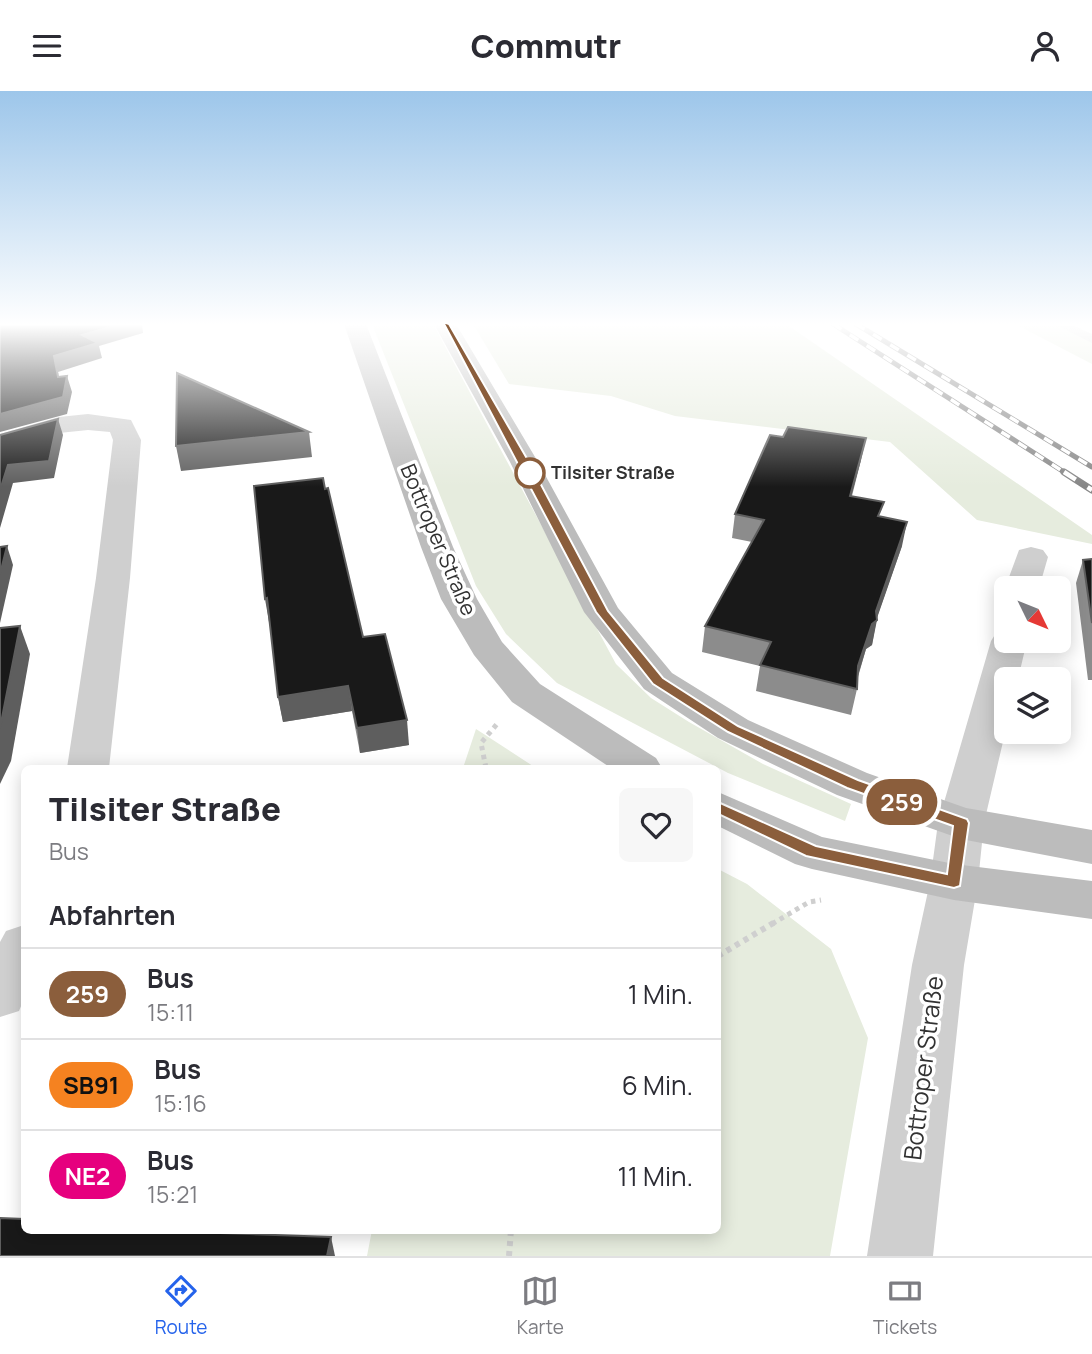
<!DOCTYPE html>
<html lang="de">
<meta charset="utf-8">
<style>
:root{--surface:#fff;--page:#f7f7f7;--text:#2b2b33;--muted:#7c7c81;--line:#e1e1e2;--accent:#2563eb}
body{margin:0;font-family:Manrope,sans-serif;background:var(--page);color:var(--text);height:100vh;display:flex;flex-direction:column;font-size:26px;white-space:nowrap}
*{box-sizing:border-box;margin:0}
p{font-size:23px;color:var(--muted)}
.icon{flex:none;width:38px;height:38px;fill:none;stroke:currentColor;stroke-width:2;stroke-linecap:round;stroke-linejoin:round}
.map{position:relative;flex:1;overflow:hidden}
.panel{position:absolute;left:21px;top:674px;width:700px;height:469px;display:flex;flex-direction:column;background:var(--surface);border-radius:10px;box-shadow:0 4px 18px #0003}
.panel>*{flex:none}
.badge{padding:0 14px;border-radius:23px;font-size:24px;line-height:46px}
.needle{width:46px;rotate:133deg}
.tools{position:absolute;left:994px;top:485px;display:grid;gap:14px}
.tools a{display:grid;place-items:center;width:77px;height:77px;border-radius:10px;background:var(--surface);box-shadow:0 4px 18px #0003;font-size:35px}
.map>.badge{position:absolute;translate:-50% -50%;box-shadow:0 0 0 4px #fff}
h2{padding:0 28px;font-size:26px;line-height:63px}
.round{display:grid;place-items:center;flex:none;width:74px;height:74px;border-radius:10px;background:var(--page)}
.summary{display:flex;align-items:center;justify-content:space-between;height:119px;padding:0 28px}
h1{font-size:33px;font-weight:800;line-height:52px}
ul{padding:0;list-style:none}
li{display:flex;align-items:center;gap:21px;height:91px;padding:0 28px;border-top:2px solid var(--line)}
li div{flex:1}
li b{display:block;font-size:26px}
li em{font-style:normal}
li .badge{min-width:77px;font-weight:700;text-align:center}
header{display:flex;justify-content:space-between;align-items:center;height:91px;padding:0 28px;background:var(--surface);font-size:32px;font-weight:800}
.dock{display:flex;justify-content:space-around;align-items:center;height:98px;border-top:2px solid var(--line);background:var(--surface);font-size:19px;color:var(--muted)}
.dock a{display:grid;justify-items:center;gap:4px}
.dock .current{color:var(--accent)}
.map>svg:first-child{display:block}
</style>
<header><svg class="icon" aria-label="menu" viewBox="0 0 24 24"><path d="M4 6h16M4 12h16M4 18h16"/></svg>Commutr<svg class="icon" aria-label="person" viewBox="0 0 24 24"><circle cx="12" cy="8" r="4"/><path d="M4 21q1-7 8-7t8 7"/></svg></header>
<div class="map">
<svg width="1092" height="1165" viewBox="0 0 1092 1165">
<rect width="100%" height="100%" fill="#fff"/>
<g fill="#e6ecde">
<polygon points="372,233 433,233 616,573 651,607 689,631 763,673 851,713 845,730 728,682 557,592 506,543 476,495"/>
<polygon points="473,233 786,233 1092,444 1092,453 977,429 890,351 675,325 611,305 509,293"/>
<polygon points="1015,233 1057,233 1092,251 1092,273"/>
<polygon points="476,638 536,677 463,677"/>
<polygon points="718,778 747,793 831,858 868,947 830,1165 367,1165 372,1139 718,1139"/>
</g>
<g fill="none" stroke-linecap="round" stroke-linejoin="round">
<g stroke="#cfcfcf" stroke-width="5" stroke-dasharray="4.5 4.5" stroke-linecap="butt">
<polyline points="486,677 481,652 497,633"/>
<polyline points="772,833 809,811 821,809"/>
</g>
<g stroke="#cfcfcf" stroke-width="6" stroke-dasharray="5 5" stroke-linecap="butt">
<polyline points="718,865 775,831"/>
<polyline points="509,1165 511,1139"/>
</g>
<polygon fill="#cfcfcf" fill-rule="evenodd" points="1054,233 1070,233 1092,243 1092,252"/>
<g fill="#cfcfcf" fill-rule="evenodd">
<polygon points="88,323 131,329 141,349 130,487 109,677 67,677 96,487 113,349 110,341 88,339 59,342 0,360 0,343 59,326"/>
<polygon points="1031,456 1043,459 1048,466 1039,497 1006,497 1006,499 1005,497 1019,459"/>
<polygon points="1006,540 1006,550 1027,550 1018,588 1006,588 1006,638 984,732 978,791 964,874 933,1165 867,1165 912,874 930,791 938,732 991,550 996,542"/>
<polygon points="24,834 24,908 19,920 0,926 0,851 6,840"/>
</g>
<g fill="#bcbcbc" fill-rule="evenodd">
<polygon points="344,233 366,233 453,456 477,508 502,551 540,593 656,667 662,677 611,677 512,611 474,564 441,508 421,456"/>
<polygon points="434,233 456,233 538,371 618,517 672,582 748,629 867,682 966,717 1092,739 1092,773 961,748 837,704 718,647 644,598 584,521 510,371"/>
<polygon points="718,701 822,746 954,773 1092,790 1092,828 954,809 812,778 795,773 718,735"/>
</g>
<defs>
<g id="rail-far1">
<polyline points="833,233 1067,383"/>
<polyline points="856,233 1092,376"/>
</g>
<polyline id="rail" points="1064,381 1092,399"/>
</defs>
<use href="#rail-far1" stroke="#878787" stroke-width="5"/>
<use href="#rail" stroke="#878787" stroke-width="7"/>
<use href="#rail-far1" stroke="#fff" stroke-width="3.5" stroke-dasharray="10" stroke-linecap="butt"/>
<use href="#rail" stroke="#fff" stroke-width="4.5" stroke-dasharray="14" stroke-linecap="butt"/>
</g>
<g fill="#8c8c8c">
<polygon points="861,369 852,405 881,426 902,455 877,526 872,554 866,558 858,586 857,598 851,624 756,600 760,575 702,561 705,535 752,451 732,447 735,423"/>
<polygon points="325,398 363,546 409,654 360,662 352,620 283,631 278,606 270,531 269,531"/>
<polygon points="1092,468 1092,589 1088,589 1076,492 1083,469"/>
</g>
<g fill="#5e5e5e">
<polygon points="121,233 142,233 143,242 99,255 102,267 58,281 62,301 54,265 82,244"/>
<polygon points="67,285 72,301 67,323 0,341 0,323"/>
<polygon points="58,328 63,344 54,387 13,392 0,437 0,399 8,374"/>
<polygon points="309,341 312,366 181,380 176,355"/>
<polygon points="866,347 861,369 845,428 850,405"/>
<polygon points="907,431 902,455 876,530 877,529 872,554 866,558 853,601 858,575 876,520"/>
<polygon points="7,455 13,474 0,532 0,483"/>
<polygon points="267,507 271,531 269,531 265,508"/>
<polygon points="20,535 30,563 11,670 0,693 0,637"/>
<polygon points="348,595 352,620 283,631 278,606"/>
<polygon points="407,629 409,654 360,662 357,637"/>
<polygon points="331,1146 335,1165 327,1165"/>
</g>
<g fill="#191919" stroke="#5e5e5e" stroke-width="2">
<polygon points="0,233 121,233 82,244 98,252 54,265 58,286 67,285 63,306 0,323"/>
<polygon points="177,282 309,341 176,355"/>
<polygon points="58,328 49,370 8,374 0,399 0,344"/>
<polygon points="788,336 866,347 850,405 884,411 878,425 907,431 876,520 877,529 872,533 858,575 857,598 760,574 771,551 705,535 764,429 735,423 770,344 783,346"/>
<polygon points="323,387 325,398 328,397 363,546 385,543 407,629 357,637 348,595 278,606 267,507 265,508 254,395"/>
<polygon points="7,455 0,483 0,456"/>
<polygon points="1092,468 1092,532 1083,469"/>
<polygon points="20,535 0,637 0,537"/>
<polygon points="0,1127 24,1128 24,1139 135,1139 331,1146 327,1165 0,1165"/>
</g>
<linearGradient id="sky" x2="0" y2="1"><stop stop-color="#9dc6ea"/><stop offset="0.59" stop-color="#fff"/><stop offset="1" stop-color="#fff" stop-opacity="0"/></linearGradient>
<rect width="1092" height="396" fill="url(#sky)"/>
<polygon fill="#8b5e3c" stroke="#fff" stroke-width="2" points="443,231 449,233 529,371 608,520 663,587 738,635 858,689 967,728 969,732 960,795 954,797 806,765 712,720 710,717 718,711 816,755 947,783 953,735 847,697 728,641 653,593 596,521"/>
<circle fill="#fff" stroke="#8b5e3c" stroke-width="3.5" cx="530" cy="382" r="14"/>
<g text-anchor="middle" stroke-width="7" stroke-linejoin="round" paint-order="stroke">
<g font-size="18" font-weight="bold" fill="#323232" stroke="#fff" text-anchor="start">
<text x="551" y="388">Tilsiter Straße</text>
</g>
<g font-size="21" fill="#323232" stroke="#fff">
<text transform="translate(438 449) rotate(67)" y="7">Bottroper Straße</text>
</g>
<g font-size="24" fill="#323232" stroke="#fff">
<text transform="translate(924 977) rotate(-83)" y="8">Bottroper Straße</text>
</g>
</g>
</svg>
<div class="tools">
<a><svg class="needle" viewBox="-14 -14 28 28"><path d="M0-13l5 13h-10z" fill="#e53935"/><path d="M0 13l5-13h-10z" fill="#7c7c81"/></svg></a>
<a><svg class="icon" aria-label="layers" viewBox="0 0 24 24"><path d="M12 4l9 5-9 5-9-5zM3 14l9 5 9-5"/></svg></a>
</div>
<b class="badge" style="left:902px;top:711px;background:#8b5e3c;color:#fff">259</b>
<section class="panel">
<div class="summary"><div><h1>Tilsiter Straße</h1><p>Bus</p></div><a class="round"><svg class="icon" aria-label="heart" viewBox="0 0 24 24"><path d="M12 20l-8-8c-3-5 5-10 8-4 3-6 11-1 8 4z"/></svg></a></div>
<h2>Abfahrten</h2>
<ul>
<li><span class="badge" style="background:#8b5e3c;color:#fff">259</span><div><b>Bus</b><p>15:11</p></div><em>1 Min.</em></li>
<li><span class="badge" style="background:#f58220;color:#111">SB91</span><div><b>Bus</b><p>15:16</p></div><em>6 Min.</em></li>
<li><span class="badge" style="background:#e6007e;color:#fff">NE2</span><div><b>Bus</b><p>15:21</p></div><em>11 Min.</em></li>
</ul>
</section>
</div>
<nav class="dock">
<a class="current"><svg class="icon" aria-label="directions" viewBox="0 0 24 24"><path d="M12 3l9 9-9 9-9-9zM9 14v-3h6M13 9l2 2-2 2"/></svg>Route</a>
<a><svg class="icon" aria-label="map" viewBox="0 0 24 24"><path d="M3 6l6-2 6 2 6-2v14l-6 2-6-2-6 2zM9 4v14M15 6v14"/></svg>Karte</a>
<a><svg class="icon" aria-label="tickets" viewBox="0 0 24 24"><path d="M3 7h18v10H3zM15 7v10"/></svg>Tickets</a>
</nav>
